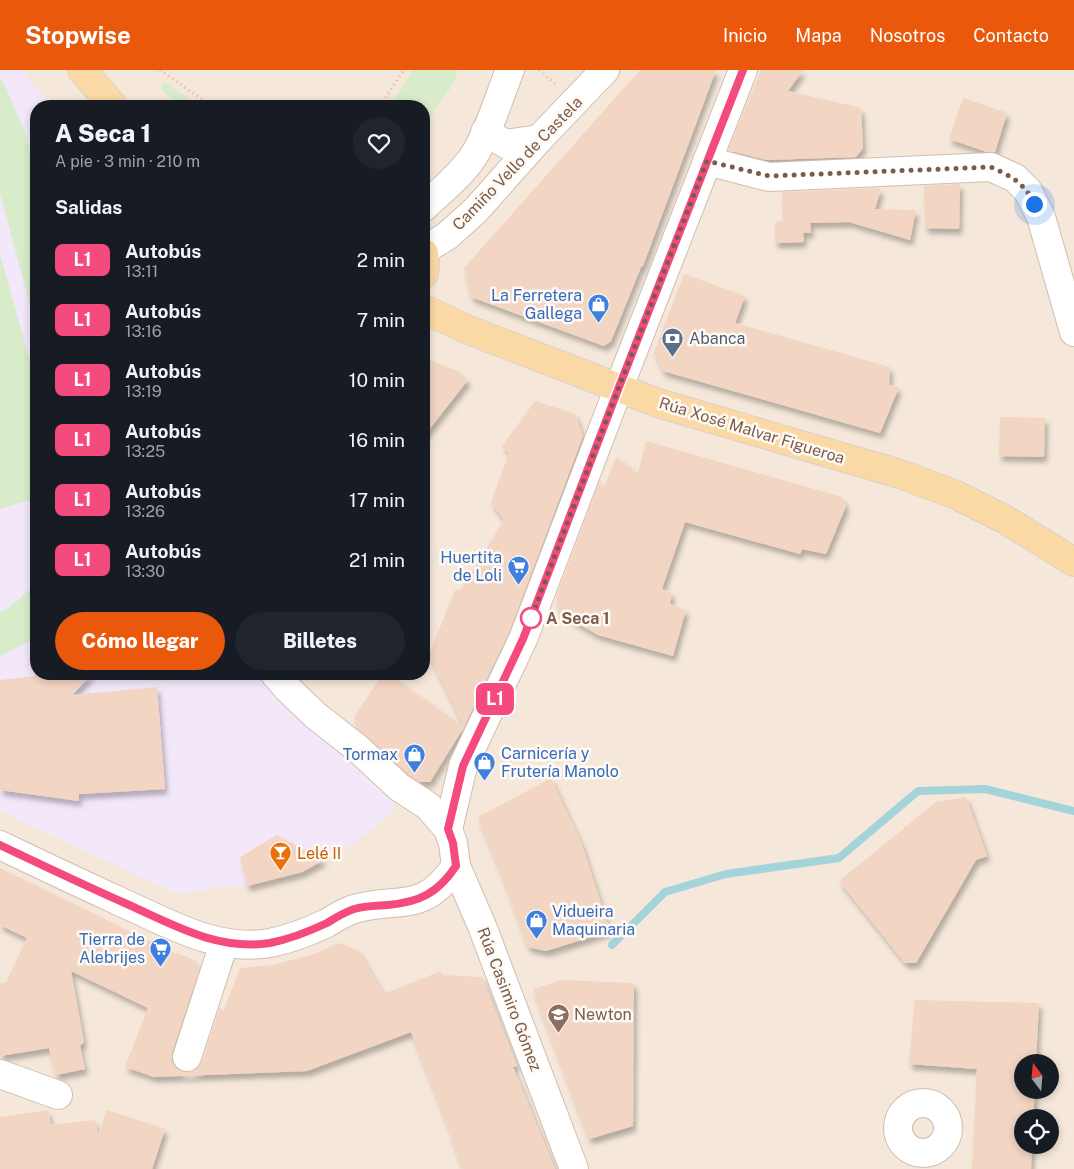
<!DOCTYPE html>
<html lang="es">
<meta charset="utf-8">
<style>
:root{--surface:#171b24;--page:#20242c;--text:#f1f3f6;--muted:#9ea1a6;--accent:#ea580c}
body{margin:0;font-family:"Public Sans",sans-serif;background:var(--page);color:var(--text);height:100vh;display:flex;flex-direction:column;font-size:19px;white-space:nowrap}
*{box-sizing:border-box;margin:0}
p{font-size:16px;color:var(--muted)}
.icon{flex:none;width:28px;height:28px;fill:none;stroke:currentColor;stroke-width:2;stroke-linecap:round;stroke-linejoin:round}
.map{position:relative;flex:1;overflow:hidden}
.side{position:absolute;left:30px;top:30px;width:400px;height:580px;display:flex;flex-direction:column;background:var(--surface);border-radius:20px;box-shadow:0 2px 8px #0003}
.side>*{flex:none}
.badge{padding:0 10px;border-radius:8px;font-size:18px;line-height:32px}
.needle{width:32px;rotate:344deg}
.fabs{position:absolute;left:1014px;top:984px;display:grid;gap:10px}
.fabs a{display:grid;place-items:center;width:45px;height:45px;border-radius:50%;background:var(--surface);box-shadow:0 2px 8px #0003;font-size:25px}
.you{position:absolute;width:25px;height:25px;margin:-12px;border:4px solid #fff;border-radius:50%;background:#1a73e8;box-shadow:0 0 0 8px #1a73e833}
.map>.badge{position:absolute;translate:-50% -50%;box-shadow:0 0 0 2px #fff}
h2{padding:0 25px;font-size:19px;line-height:45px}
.round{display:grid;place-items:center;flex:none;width:52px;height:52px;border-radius:26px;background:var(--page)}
.headline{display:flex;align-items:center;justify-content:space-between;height:85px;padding:0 25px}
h1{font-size:24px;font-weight:800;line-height:38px}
.action{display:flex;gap:10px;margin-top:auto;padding:10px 25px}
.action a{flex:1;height:58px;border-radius:30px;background:var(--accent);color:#fff;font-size:20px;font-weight:800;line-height:58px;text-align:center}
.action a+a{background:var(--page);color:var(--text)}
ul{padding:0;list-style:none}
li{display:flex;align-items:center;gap:15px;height:60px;padding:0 25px}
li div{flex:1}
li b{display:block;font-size:19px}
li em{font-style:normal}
li .badge{min-width:55px;font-weight:700;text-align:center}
header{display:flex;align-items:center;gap:30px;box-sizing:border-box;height:70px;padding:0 25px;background:var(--accent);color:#fff}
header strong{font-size:24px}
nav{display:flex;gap:28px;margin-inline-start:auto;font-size:18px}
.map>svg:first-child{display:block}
</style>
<header>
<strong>Stopwise</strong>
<nav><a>Inicio</a><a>Mapa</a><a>Nosotros</a><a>Contacto</a></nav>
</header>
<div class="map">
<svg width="1074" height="1099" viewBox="0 0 1074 1099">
<defs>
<filter id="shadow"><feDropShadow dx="3" dy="5.5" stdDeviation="2.5" flood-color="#0004"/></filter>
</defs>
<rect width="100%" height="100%" fill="#fdf6ec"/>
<path fill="#f5e8da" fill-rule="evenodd" d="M0 0H1074V1099H0ZM36 36H424V604H36ZM1022 992H1050V1020H1022ZM1022 1048H1050V1075H1022Z"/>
<polygon fill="#f3e8fa" points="0,0 22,0 52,36 36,36 36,604 158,604 161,612 189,604 265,604 391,720 395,741 349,777 302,802 247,816 221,817 177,824 0,741"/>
<g fill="#d8ecc9">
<polygon points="414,0 458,0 452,16 424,55 424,36 389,36"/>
<polygon points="0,8 4,13 24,60 36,105 36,258 0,123"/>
<polygon points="164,12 199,36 179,36 161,19"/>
<polygon points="0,185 36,312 36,428 0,439"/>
<polygon points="36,514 36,565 28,572 0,586 0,542 7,539"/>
</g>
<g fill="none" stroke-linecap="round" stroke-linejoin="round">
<polyline stroke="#a5d3da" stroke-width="8" points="612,875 665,822 726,804 839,788 918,721 985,719 1074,741"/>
</g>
<g fill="#f3d5c3" filter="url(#shadow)">
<polygon points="640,0 716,0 643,196 641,197 611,271 604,276 471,227 464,198"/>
<polygon points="761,0 803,0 788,21 861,38 863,78 856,87 766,90 728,80"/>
<polygon points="963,28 1007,43 995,82 987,82 949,69"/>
<polygon points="960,114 959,159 925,158 924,116"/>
<polygon points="876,118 881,119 875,139 916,140 910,170 849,152 810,153 811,163 803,163 804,172 775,173 775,152 783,151 782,122"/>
<polygon points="684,204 745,226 735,253 890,297 889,315 899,317 880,363 663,301 654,282"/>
<polygon points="424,288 457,301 468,310 424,366"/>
<polygon points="535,331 575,344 583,366 509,563 464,657 429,585 455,520 461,519 504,450 491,432 509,383 502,376"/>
<polygon points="1000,347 1045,348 1044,387 999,386"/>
<polygon points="646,371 842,427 846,436 826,484 802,479 800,484 685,452 662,519 672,523 670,534 686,540 673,586 598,565 560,543 556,527 600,410 604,418 616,387 638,403"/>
<polygon points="37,604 92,604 72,625 157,617 165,719 79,724 79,731 0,720 0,610 35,606"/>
<polygon points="383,604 389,604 464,657 430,712 419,712 409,705 356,657 354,647"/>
<polygon points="551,708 582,775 610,861 546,881 528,877 504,810 478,747"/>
<polygon points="966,727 987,786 976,790 916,893 905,893 839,811 936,732"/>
<polygon points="277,765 324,790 302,802 247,816 240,787"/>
<polygon points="0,798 174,883 191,888 199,901 172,983 172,991 175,997 183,1002 191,1002 198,998 202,992 220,937 223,942 240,898 272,895 315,884 338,873 358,880 383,924 441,901 442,905 482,907 517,996 513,997 555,1099 463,1099 450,1064 451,1064 411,962 307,1001 154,1007 125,997 148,938 71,901 84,972 80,976 85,999 56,1005 49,978 0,986 0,913 6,912 27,868 0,855"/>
<polygon points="562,910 634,913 633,1056 589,1069 533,919"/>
<polygon points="915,930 1039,933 1036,992 1022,992 1022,1020 1035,1020 1033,1048 1022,1048 1022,1075 1032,1075 1031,1099 972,1099 977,999 909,994"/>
<polygon points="48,1040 51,1055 95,1050 98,1064 107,1040 165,1059 152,1099 0,1099 0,1047"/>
</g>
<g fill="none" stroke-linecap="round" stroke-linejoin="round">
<defs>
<g id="minor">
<polyline points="485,62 506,74 539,69"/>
<polyline points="707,91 769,107 991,97 1015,108 1028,121 1041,147 1074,262"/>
<polyline points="424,180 447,166 476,140 539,69 605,0"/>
<polyline points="275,604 288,619 315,645 357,678 399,717 428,736 448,759 453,773 456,796 482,856 574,1099"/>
<polyline points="448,759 463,696 523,569 619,317"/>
<path d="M0 775C41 795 82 814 123 833 170 854 217 882 270 873 290 869 308 862 327 853 335 848 345 842 354 839 401 826 422 845 456 796"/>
<polyline points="187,987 224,873"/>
<polyline points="0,1004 58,1025"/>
<circle cx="923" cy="1058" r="25"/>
</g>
<g id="tertiary">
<path d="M424 137C441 121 460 106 473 87 489 62 499 27 510 0"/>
<polyline points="619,317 743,0"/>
</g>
<g id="primary">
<polyline points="82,0 113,36"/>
<polyline points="424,183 425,191 424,204"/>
<polyline points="424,239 466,259 658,333 900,404 954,424 1006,450 1074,492"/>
</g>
</defs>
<use href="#minor" stroke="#d1beb0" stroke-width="30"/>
<use href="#tertiary" stroke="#d1beb0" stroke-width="30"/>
<use href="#primary" stroke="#dad1cd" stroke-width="30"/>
<g stroke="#d9b8a5" stroke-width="3" stroke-dasharray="1 4" stroke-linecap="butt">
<polyline points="160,0 212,36"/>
<polyline points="539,0 556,15"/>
<polyline points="380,36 404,0"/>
</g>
<use href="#minor" stroke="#fff" stroke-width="28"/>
<use href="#tertiary" stroke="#fff" stroke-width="28"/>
<use href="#primary" stroke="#fbd9a5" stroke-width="28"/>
</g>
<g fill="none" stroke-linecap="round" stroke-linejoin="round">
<defs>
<path id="line" d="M0 775C42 795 84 815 127 834 173 855 218 881 270 873 290 869 308 862 327 853 335 848 345 842 354 839 365 836 376 836 388 835 420 832 438 823 456 796L453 773 448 759 463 696 523 569 619 317 743 0"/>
</defs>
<use href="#line" stroke="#fff" stroke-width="11"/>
<use href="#line" stroke="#f44a7e" stroke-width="8"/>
<path stroke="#7a5c4d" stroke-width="5" stroke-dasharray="0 9" d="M531 548 530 551 619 317 707 91 769 106 991 97C1012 107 1024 112 1034 134"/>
</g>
<defs>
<symbol id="shop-pin" viewBox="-11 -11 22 30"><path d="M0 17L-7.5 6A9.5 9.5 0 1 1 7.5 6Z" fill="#3f7fe0" stroke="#fffaf3"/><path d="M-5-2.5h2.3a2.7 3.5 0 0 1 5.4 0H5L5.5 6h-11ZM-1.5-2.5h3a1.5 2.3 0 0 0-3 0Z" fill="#fff"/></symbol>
<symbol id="bank-pin" viewBox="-11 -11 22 30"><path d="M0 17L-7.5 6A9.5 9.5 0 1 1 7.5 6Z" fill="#5c6f8a" stroke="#fffaf3"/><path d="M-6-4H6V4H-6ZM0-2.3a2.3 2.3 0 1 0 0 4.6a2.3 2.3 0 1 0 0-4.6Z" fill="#fff"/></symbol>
<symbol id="supermarket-pin" viewBox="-11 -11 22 30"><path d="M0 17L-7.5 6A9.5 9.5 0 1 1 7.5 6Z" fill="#3f7fe0" stroke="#fffaf3"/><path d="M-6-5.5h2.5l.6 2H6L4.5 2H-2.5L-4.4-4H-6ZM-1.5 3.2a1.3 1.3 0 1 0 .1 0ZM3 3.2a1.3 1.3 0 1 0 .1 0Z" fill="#fff"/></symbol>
<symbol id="bar-pin" viewBox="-11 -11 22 30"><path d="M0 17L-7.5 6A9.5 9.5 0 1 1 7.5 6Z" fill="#e8710a" stroke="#fffaf3"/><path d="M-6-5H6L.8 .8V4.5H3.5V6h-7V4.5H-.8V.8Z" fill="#fff"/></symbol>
<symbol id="school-pin" viewBox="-11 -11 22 30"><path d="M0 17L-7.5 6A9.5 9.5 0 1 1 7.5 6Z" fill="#8d6e63" stroke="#fffaf3"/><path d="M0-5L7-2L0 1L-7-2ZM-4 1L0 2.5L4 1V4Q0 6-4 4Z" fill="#fff"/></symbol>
</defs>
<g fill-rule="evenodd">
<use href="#shop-pin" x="586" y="222" width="25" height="34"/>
<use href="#bank-pin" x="660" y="256" width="25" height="34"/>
<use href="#supermarket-pin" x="506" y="484" width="25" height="34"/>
<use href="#shop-pin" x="402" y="672" width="25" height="34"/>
<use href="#shop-pin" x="472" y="680" width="25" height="34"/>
<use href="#bar-pin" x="268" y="770" width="25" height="34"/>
<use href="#shop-pin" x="524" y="838" width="25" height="34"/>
<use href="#supermarket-pin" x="148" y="866" width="25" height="34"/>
<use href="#school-pin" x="546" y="932" width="25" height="34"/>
</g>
<circle fill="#fff" stroke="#f44a7e" stroke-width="2.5" cx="531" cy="548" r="10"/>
<g text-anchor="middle" stroke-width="5" stroke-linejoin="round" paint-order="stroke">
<g font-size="16" fill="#7a5c4d" stroke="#fffaf3">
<text transform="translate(517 93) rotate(-46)" y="6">Camiño Vello de Castela</text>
<text transform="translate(752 360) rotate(17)" y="6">Rúa Xosé Malvar Figueroa</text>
<text transform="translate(510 929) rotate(69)" y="6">Rúa Casimiro Gómez</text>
</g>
<g font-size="16" fill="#366cbe" stroke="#fffaf3" text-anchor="end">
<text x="582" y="231">La Ferretera<tspan x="582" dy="18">Gallega</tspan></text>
<text x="502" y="493">Huertita<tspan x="502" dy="18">de Loli</tspan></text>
<text x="501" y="689" text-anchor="start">Carnicería y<tspan x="501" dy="18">Frutería Manolo</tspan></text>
<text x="398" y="690">Tormax</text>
<text x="552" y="847" text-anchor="start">Vidueira<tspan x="552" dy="18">Maquinaria</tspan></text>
<text x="145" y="875">Tierra de<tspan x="145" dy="18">Alebrijes</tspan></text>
</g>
<g font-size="16" fill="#4e5e75" stroke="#fffaf3" text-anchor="start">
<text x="689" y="274">Abanca</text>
</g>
<g font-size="16" font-weight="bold" fill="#7a5c4d" stroke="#fffaf3" text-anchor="start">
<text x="546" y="554">A Seca 1</text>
</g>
<g font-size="16" fill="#c56008" stroke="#fffaf3" text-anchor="start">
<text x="297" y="789">Lelé II</text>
</g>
<g font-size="16" fill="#785e54" stroke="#fffaf3" text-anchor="start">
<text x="574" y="950">Newton</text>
</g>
</g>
</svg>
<div class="fabs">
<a><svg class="needle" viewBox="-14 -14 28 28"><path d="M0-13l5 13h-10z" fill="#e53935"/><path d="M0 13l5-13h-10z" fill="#9ea1a6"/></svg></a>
<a><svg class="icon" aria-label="locate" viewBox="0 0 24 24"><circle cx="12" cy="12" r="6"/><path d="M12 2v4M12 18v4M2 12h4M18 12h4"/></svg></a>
</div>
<div class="you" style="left:1034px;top:134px"></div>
<b class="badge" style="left:495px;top:629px;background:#f44a7e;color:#fff">L1</b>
<section class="side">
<div class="headline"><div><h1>A Seca 1</h1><p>A pie · 3 min · 210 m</p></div><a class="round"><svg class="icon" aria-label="heart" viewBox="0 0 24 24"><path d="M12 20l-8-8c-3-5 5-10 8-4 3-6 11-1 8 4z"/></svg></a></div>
<h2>Salidas</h2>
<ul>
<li><span class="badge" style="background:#f44a7e;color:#fff">L1</span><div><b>Autobús</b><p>13:11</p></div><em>2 min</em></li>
<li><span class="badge" style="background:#f44a7e;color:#fff">L1</span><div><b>Autobús</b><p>13:16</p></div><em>7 min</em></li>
<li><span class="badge" style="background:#f44a7e;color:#fff">L1</span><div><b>Autobús</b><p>13:19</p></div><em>10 min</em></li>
<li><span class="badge" style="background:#f44a7e;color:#fff">L1</span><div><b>Autobús</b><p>13:25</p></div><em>16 min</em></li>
<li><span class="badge" style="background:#f44a7e;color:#fff">L1</span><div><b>Autobús</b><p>13:26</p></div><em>17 min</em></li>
<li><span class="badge" style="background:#f44a7e;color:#fff">L1</span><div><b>Autobús</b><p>13:30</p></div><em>21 min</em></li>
</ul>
<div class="action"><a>Cómo llegar</a><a>Billetes</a></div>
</section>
</div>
